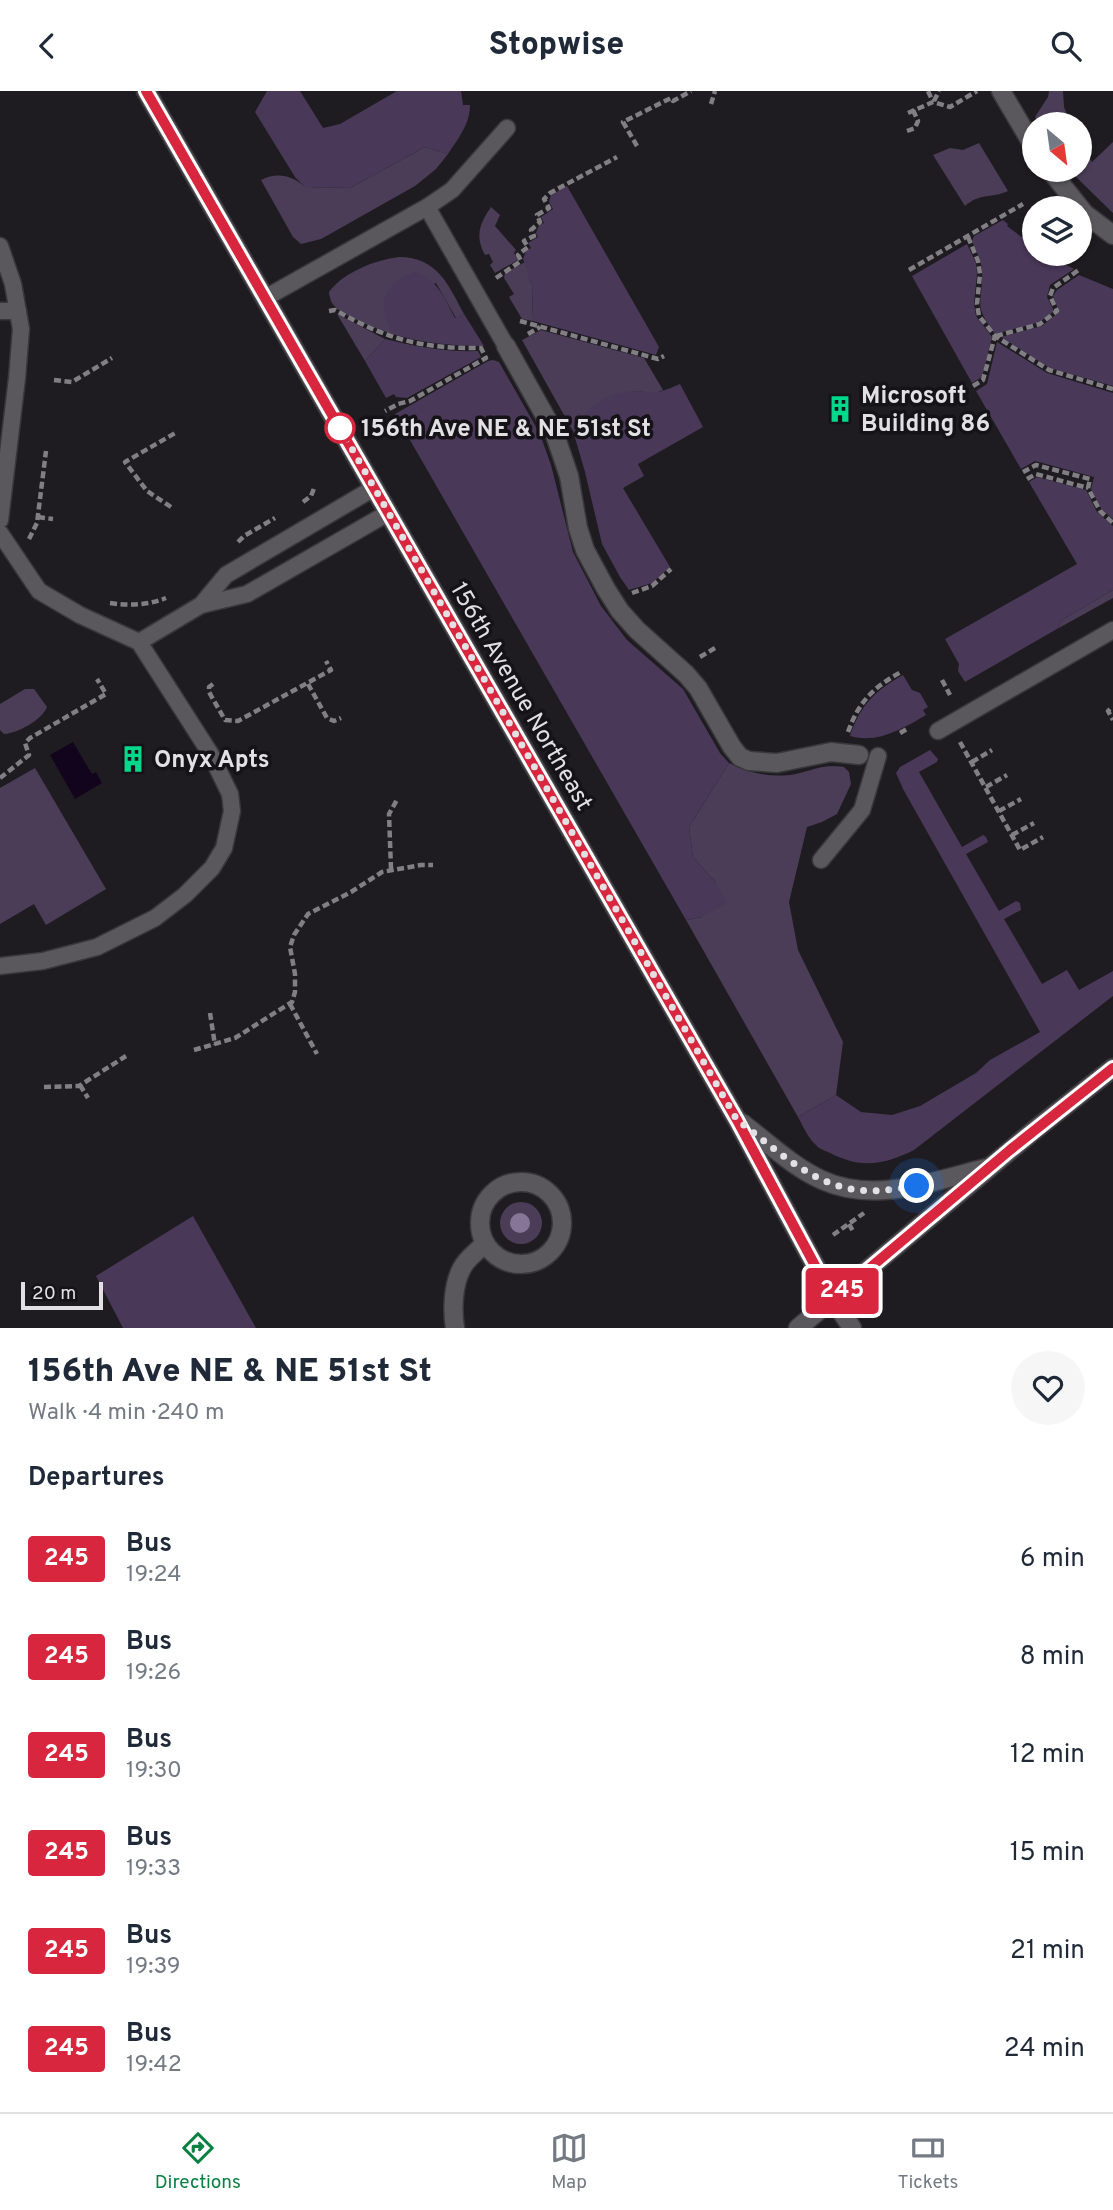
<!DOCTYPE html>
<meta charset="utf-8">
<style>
:root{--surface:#fff;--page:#f6f6f7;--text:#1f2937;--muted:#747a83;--line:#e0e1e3;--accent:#0b8043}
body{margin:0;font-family:Overpass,sans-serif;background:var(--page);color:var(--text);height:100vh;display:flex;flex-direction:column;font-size:26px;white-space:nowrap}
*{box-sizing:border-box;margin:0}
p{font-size:23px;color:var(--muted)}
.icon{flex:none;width:38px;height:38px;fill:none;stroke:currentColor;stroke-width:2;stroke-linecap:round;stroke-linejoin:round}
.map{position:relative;height:1237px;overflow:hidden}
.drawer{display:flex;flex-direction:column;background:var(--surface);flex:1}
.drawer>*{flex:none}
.badge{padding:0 14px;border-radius:5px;font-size:24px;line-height:46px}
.needle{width:46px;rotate:151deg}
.fabs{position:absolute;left:1022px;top:21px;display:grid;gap:14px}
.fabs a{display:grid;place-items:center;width:70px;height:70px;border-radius:50%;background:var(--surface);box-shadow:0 2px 5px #0004;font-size:35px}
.scale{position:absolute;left:21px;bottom:18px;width:82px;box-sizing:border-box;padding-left:7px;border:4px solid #e2e0e3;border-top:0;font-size:19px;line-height:24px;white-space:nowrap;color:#e2e0e3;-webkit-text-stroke:5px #151317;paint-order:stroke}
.you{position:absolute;width:35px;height:35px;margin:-18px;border:5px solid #fff;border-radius:50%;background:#1a73e8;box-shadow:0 0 0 10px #1a73e833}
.map>.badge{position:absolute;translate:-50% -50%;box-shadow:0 0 0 4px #fff}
h2{padding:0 28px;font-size:26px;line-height:63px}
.round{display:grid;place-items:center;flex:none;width:74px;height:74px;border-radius:37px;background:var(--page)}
.overview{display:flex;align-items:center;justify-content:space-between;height:119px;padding:0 28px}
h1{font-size:33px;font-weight:800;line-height:52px}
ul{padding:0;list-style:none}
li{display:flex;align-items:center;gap:21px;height:98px;padding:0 28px}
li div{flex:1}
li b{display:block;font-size:26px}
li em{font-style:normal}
li .badge{min-width:77px;font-weight:700;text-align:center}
header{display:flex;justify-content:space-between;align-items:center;height:91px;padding:0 28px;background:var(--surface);font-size:32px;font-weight:800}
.tab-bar{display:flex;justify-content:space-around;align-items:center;height:98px;border-top:2px solid var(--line);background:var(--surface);font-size:19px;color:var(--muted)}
.tab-bar a{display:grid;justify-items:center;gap:4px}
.tab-bar .current{color:var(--accent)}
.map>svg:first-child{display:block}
</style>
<header><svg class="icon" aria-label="back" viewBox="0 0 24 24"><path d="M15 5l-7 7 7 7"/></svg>Stopwise<svg class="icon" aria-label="search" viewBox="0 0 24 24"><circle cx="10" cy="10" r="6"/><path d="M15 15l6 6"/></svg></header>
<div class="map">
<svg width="1113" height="1237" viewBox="0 0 1113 1237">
<rect width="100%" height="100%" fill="#1e1c20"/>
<g fill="#4b3d57">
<polygon points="1049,0 1063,0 1064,16 1071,33 1039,33 1035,26 1048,6"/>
<polygon points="1113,51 1113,122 1074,84 1082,79 1080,75 1080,53 1092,71"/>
<path d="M979 52 1008 100C991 108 981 101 965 115L933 64 950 57 963 59Z"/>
<path d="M425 56 448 63 436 78 415 95 321 148 301 153 293 146 261 89C277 81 292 84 305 96L350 97Z"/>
<path d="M491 116 500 124 495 135 516 159 514 162 518 169 495 182 490 174 493 171 489 163 485 164C475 146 479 133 491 116Z"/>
<path d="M399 166C437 166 448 193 464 223L456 227 436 192 384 215 392 243C378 238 339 224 332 212 331 211 329 203 329 201 344 181 375 169 399 166Z"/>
<polygon points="525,171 532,195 533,230 522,228 509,206 514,203 504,187 505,182"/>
<polygon points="337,223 385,248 365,270"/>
<polygon points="541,239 644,267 663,299 656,302 633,300 579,328 573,340 522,249"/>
<polygon points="1113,499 1113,507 1057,538 1062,529"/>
<path d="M25 598H34L47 616C42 629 18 642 4 643L0 639V613Z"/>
<path d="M729 672C750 683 776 688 800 682 820 677 823 674 844 676L849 681 851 693 837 723 822 731 807 736 789 811 798 859 843 951 836 1004 798 1026 686 829 702 826 716 792 693 766 689 736Z"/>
<polygon points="35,677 106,798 46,834 34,813 0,833 0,697"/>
<circle cx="521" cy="1132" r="21"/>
</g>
<g fill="#493858">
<path d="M267 0H300L323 37 340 33 397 0H461L463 14H470C470 33 458 48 448 63L425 56 350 97 305 96 295 86 255 21Z"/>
<polygon points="567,95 659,256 656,264 533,230 532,195 523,168 526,160 531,157 528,152 538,146 536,142 539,134 544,132 541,126 553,118 549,111 551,104"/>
<path d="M1003 129 1008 133 1007 135 1034 155V163H1046L1074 178 1050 194 1047 206 1054 220 1040 231 995 243C972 211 983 215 982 181 982 170 976 160 972 150L974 145Z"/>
<polygon points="967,153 976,172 977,183 974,213 976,225 992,246 982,286 972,292 912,185"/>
<path d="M416 181C438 189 445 208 455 227L464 223 484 255C451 255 423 252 392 243 389 235 385 225 384 216 383 197 400 185 416 181Z"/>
<polygon points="1079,184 1113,198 1113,295 1050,277 1001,246 1042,235 1059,221 1053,205 1057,199"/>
<path d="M385 248C417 256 445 261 478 260L481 266 407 307 396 306 394 303 386 307 365 270Z"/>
<polygon points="997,251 1047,282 1113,302 1113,428 1102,419 1091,398 1094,386 1035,370 1021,378 976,300 987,293"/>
<polygon points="493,269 499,271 540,343 551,374 573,461 601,515 627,549 683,598 720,662 729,672 689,736 693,766 716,792 727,812 702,826 686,829 395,323 488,270"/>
<path d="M680 293 703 336 638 373 644 385 623 397 670 476 652 492 629 499 620 486 602 453 585 381 573 340C585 316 608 300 636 300 644 300 651 302 659 301 666 299 673 296 680 293Z"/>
<polygon points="1037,386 1086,399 1097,421 1113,435 1113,499 1062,529 1057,538 965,591 958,580 959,573 945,548 1077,473 1029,391"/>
<path d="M903 584 912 599 920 602 928 616 923 619 926 624C902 638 878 653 850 645 860 614 876 599 903 584Z"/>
<path d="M930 659 938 668 937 671 919 681 962 756 983 744 986 746 988 751 966 763 999 820 1016 810 1020 812 1021 819 1004 828 1042 893 1067 879 1079 899 1113 880V905L914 1059C884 1074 861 1078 830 1062 826 1060 819 1058 816 1054 808 1047 803 1035 798 1026L836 1004 861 1021 892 1024 920 1015 976 982 990 969 1040 941 903 698 896 682 900 676Z"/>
<polygon points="193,1125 256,1237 123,1237 96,1185"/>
</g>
<polygon fill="#13041e" points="73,651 92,683 96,681 102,692 75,708 50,664"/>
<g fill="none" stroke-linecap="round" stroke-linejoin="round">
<defs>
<g id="lane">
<polyline points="427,116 506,255"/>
<polyline points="0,155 13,193 21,238 17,287 0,429"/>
<polyline points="265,207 427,116 452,99 507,37"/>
<polyline points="0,220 18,220"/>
<polyline points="0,442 39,500 80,524 139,551 210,662 230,703 232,720 224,757 212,777 185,804 155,827 97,856 43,870 0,875"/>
<polyline points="201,514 226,484 374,397"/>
<polyline points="139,551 201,514 247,503 388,422"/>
<polyline points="938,640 1113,539"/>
<polyline points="821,769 862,719 878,665"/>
</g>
<g id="street">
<polyline points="1001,0 1034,56"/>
<polyline points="1050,79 1085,123 1113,144"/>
<polyline points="506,255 554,341 569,385 578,437 585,459 606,498 620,520 637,539 686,583 698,597 732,656 740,666 749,670 777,672 831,661 859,664"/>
<circle cx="521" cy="1132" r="41"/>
<path d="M455 1237C452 1219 453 1193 462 1177 466 1168 478 1160 485 1152"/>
</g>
<g id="secondary">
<polyline points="146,0 737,1029 833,1208 852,1237"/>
<path d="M742 1032C767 1051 793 1076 822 1089 874 1113 934 1090 986 1077"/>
<polyline points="798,1237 1032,1041 1113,977"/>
</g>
</defs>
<use href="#lane" stroke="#38373a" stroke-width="19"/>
<use href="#street" stroke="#38373a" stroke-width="21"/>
<use href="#secondary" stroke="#38373a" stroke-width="21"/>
<g stroke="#817f83" stroke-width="4.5" stroke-dasharray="7 3.5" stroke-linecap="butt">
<polyline points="928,0 933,11"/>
<polyline points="934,10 939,0"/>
<polyline points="711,13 715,0"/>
<polyline points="908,22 933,11 950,16 977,0"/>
<polyline points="907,40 915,37 918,30 913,19"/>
<polyline points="637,55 623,31 671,7 673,10 691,0"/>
<polyline points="968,146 978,170 980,183 977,213 979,225 995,245 1049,279 1113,298"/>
<polyline points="909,179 1023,113"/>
<polyline points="496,187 521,170 518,164 528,156 524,150 534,145 531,139 540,131 537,124 549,117 544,108 550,102 617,66"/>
<path d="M329 220 335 219C386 248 422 258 481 257L486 267 410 310 398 313 385 320"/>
<polyline points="520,230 658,268 664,265"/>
<polyline points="528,243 540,236"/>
<polyline points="996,245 1040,233 1057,220 1050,205 1053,197 1080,178"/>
<polyline points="54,289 72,291 112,267"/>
<polyline points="973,295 983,289 995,245"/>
<polyline points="1023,381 1036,374 1090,388 1088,397 1100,420 1113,432"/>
<polyline points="1027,388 1036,383 1088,397"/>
<polyline points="303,411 311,405 315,395"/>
<polyline points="171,416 147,400 125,371 177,341"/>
<polyline points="38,426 53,428"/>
<polyline points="29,448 37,432 46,360"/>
<polyline points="238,451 244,445 275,427"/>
<polyline points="632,502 652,495 671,478"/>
<path d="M110 512C130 515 148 514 166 507"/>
<polyline points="700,566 715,557"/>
<polyline points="942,589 950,604"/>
<polyline points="213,593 209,596 209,601 225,629 238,630 331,579 326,570"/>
<polyline points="308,593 327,627 334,630 341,627"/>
<polyline points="1110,618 1108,620 1113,629"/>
<path d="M848 641C859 610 874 596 901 581"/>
<polyline points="900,642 907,638"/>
<polyline points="960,651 1020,759 1043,746"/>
<polyline points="972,671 992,659"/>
<polyline points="0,687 29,664 25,652 30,647 106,603 97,588"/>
<polyline points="986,696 1007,684"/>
<polyline points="999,720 1021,708"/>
<polyline points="1012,744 1034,732"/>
<polyline points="391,778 389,723 398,707"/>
<polyline points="290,913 317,963"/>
<polyline points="210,922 215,954"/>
<polyline points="194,959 235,947 292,911 295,901 295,883 290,856 294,844 308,823 351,801 382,781 421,774 433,774"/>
<polyline points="80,994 88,1007"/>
<polyline points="44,996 79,995 126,965"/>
<polyline points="849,1133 854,1142"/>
<polyline points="833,1144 864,1122"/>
</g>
<use href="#lane" stroke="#5a585c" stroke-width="16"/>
<use href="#street" stroke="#5a585c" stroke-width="18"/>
<use href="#secondary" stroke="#5a585c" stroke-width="18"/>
</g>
<circle fill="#877597" cx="520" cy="1132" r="10"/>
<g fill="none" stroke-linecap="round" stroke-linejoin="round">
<defs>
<polyline id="line" points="146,0 737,1029 833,1208 1010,1059 1113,977"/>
</defs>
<use href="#line" stroke="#fff" stroke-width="16"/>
<use href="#line" stroke="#d7263d" stroke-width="10"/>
<path stroke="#e2e0e3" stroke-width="7" stroke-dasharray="0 12.6" d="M340 337 737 1029C771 1054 805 1088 847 1097 870 1103 894 1098 917 1095"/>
</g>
<defs>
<symbol id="building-bare" viewBox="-9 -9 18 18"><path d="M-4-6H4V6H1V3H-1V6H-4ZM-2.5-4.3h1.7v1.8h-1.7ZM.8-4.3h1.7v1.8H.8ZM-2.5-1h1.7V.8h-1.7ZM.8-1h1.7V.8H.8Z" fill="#00d98c" stroke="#151317" stroke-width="2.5" paint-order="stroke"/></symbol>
</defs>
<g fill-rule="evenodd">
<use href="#building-bare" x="821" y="299" width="38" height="38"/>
<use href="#building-bare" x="114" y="649" width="38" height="38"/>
</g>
<circle fill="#fff" stroke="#d7263d" stroke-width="3.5" cx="340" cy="337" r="14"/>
<g text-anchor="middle" stroke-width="7" stroke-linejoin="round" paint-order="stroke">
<g font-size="24" font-weight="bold" fill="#e2e0e3" stroke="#151317" text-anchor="start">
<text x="861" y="312">Microsoft<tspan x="861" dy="28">Building 86</tspan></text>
<text x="154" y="676">Onyx Apts</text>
</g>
<g font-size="24" font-weight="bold" fill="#e2e0e3" stroke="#151317" text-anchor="start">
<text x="361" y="345">156th Ave NE &amp; NE 51st St</text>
</g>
<g font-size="24" fill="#e2e0e3" stroke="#151317">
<text transform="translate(522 605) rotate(60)" y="8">156th Avenue Northeast</text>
</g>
</g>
</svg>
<div class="fabs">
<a><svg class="needle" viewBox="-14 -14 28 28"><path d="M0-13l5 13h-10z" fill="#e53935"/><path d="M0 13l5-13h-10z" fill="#747a83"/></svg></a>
<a><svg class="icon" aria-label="layers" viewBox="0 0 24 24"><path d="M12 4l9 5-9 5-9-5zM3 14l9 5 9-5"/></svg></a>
</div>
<div class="scale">20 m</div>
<div class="you" style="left:917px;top:1095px"></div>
<b class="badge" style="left:842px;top:1200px;background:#d7263d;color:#fff">245</b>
</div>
<section class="drawer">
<div class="overview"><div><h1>156th Ave NE &amp; NE 51st St</h1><p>Walk · 4 min · 240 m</p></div><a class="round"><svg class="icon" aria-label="heart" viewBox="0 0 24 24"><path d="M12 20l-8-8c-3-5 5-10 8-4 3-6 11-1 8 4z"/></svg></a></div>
<h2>Departures</h2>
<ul>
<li><span class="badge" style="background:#d7263d;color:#fff">245</span><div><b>Bus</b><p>19:24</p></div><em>6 min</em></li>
<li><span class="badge" style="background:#d7263d;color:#fff">245</span><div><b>Bus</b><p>19:26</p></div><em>8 min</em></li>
<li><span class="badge" style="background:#d7263d;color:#fff">245</span><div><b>Bus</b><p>19:30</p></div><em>12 min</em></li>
<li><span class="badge" style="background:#d7263d;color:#fff">245</span><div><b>Bus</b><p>19:33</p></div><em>15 min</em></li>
<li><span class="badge" style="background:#d7263d;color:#fff">245</span><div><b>Bus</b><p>19:39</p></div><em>21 min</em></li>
<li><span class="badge" style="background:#d7263d;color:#fff">245</span><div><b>Bus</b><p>19:42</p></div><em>24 min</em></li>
</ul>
</section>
<nav class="tab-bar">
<a class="current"><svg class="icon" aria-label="directions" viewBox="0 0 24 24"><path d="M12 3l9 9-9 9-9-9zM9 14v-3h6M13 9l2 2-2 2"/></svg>Directions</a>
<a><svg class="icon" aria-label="map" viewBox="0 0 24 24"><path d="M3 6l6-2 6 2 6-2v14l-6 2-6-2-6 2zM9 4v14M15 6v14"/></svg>Map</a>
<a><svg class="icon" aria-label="tickets" viewBox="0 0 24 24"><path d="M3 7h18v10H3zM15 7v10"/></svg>Tickets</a>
</nav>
